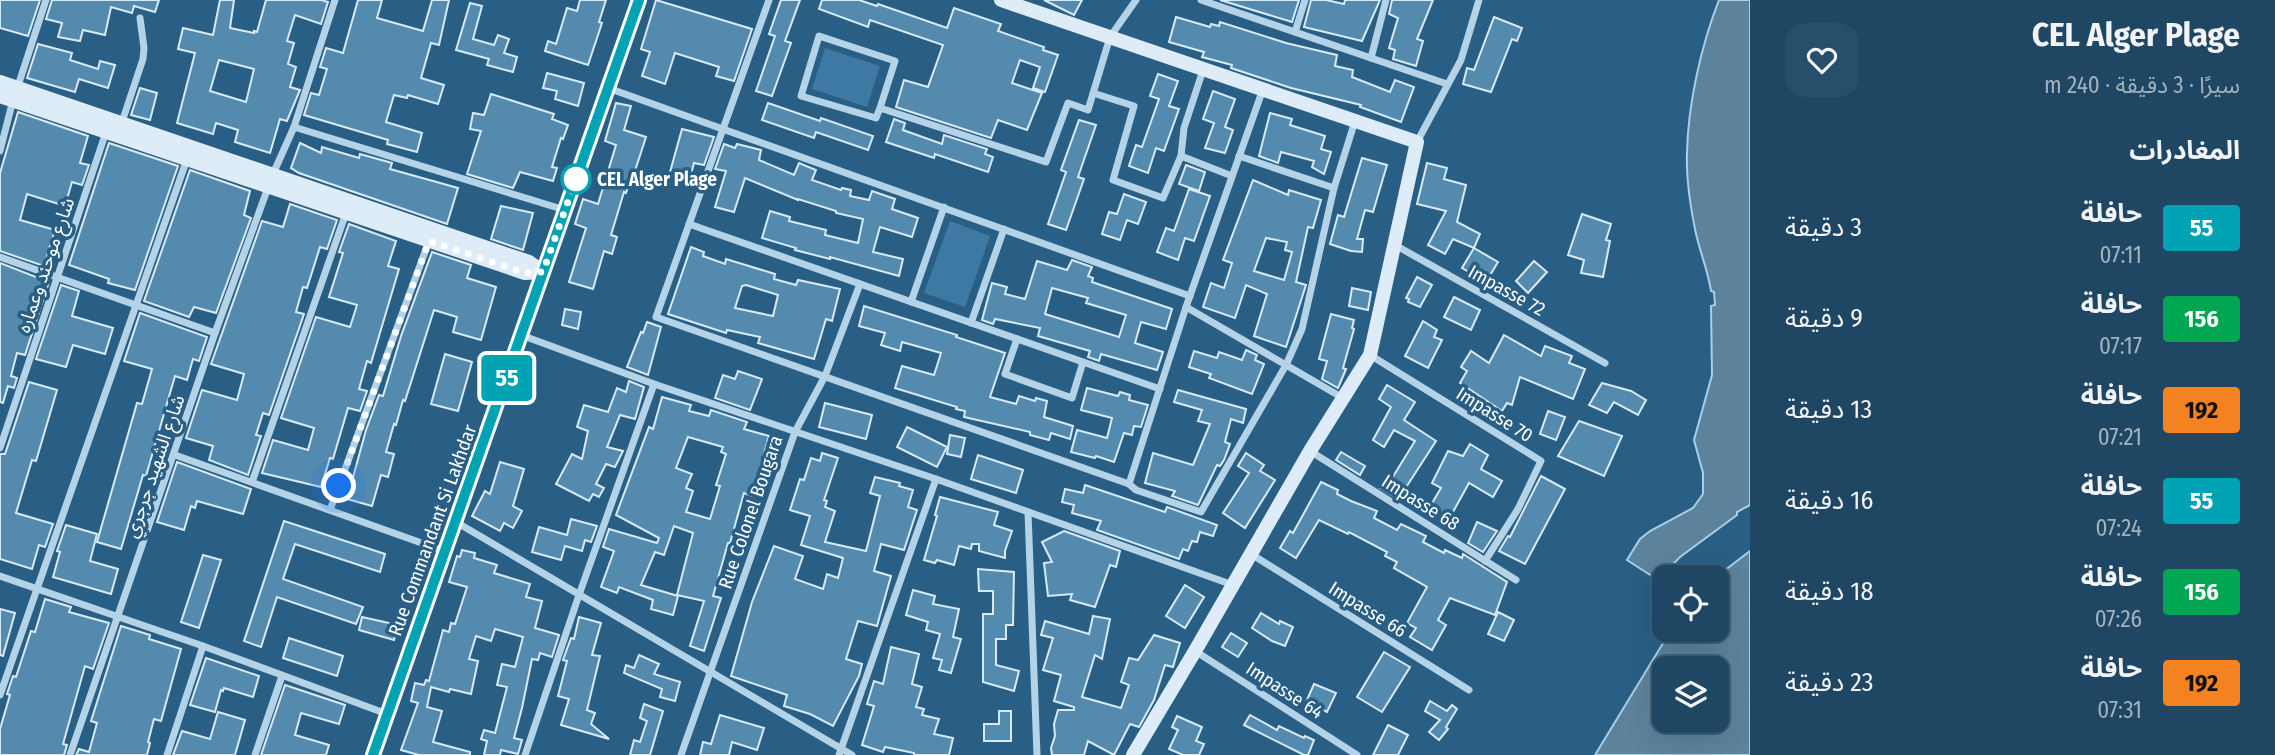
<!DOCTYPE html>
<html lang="ar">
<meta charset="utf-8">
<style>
:root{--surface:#1f4764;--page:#274e6a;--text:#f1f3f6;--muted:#a1b2bf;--line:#3c5f78}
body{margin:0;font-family:"Fira Sans Condensed","Noto Sans Arabic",sans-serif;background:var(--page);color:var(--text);direction:rtl;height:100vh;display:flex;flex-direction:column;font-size:26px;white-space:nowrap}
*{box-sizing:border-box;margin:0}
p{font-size:23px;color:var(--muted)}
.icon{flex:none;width:38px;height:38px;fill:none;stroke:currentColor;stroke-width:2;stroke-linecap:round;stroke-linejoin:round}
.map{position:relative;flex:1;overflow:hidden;direction:ltr}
.drawer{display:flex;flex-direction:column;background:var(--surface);width:525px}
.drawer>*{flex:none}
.badge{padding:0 14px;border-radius:5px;font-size:24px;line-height:46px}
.fabs{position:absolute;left:1652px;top:565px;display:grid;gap:14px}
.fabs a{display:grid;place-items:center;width:77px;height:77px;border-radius:14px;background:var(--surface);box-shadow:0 7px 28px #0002,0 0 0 2px var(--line);font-size:35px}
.you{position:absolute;width:35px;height:35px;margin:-18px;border:5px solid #fff;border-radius:50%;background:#1a73e8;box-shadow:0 0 0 10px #1a73e833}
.map>.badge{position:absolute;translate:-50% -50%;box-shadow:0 0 0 4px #fff}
h2{padding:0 35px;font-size:26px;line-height:63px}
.round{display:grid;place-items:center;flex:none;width:74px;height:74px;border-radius:21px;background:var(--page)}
.headline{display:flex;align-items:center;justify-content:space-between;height:119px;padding:0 35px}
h1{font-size:33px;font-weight:700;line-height:52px}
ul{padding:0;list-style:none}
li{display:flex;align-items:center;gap:21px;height:91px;padding:0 35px}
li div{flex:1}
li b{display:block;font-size:26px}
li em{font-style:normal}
li .badge{min-width:77px;font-weight:700;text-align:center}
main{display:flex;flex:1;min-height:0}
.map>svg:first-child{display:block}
</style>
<main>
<section class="drawer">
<div class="headline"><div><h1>CEL Alger Plage</h1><p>سيرًا · 3 دقيقة · 240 m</p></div><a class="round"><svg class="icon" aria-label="heart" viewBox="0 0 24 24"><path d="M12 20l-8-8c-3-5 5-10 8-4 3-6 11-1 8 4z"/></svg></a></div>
<h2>المغادرات</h2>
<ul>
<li><span class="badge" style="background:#00a3b4;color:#fff">55</span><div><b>حافلة</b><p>07:11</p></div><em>3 دقيقة</em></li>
<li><span class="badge" style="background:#00a651;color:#fff">156</span><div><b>حافلة</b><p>07:17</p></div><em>9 دقيقة</em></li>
<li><span class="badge" style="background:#f58220;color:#111">192</span><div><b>حافلة</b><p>07:21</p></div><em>13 دقيقة</em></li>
<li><span class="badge" style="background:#00a3b4;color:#fff">55</span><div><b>حافلة</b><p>07:24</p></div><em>16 دقيقة</em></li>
<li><span class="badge" style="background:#00a651;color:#fff">156</span><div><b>حافلة</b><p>07:26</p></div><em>18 دقيقة</em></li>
<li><span class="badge" style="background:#f58220;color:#111">192</span><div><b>حافلة</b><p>07:31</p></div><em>23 دقيقة</em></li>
</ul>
</section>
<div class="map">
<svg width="1750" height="755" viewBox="0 0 1750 755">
<rect width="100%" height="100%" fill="#295f85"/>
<g fill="#3d79a2">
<polygon points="825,48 880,66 867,107 812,89"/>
<polygon points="950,221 990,236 965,307 924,293"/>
</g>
<g fill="#5d839c" stroke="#a8cfe8" stroke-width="2" fill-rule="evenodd">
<path d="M1750 0V505L1737 512V515L1680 557 1658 580 1627 560 1640 539 1650 531 1693 508 1703 494V473L1694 440 1712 375 1711 306 1715 305 1714 292 1711 291C1708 270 1699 250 1695 229 1690 204 1686 178 1687 153 1688 104 1701 46 1719 0Z"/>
<path d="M1750 551V755H1595L1671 630H1717L1716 577ZM1664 668H1717V721H1664Z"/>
</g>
<g fill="#558aaf" stroke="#d7eaf6" stroke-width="2" fill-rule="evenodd">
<polygon points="0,0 40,0 28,36 0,28"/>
<polygon points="52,0 159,0 155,12 134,6 132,13 111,7 105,35 83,30 80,41 58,37 62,23 46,19"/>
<path d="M220 0H234L230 28 254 33V31L257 32 266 0H321L328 2 321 24 295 15 287 41 294 43 288 64 296 67 290 87 300 90 287 121 280 119 270 153 235 142 238 130 216 123 213 134 177 123 195 53 178 49 183 28 213 35ZM219 60 254 69 246 102 210 91Z"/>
<polygon points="358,0 382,0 377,18 423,31 432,0 449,0 439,45 431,43 421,78 444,85 438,104 408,95 407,98 394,95 386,122 422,133 417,152 387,144 388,140 304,115 311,93 319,95 327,69 320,67 326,48 343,53"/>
<polygon points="580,0 606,0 599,22 602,23 588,65 545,51 548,41 556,44 567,8 577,11"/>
<polygon points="656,0 752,29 734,81 716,76 719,67 675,53 665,84 642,76 650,52 641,49"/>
<polygon points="781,0 800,0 785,41 791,43 772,96 756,91 775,36 769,34"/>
<polygon points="822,0 859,0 877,6 878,4 947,28 954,8 1001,24 998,31 1044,47 1043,50 1058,55 1045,92 1033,88 1040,67 1020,60 1012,83 1042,93 1027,130 998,120 991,138 896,107 904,80 928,87 943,45 870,20 868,27 819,9"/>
<polygon points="1044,0 1082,0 1074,15"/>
<polygon points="1220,0 1299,0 1292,22"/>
<polygon points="1311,0 1326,0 1344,4 1345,0 1380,0 1362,41 1304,27"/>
<polygon points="1392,0 1433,0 1417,39 1423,41 1416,66 1393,59 1395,50 1389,48 1398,18 1389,14"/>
<polygon points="470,3 482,6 473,39 494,45 498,35 509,39 504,53 517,57 513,72 487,65 489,59 456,50"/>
<polygon points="1176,17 1210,27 1211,24 1219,26 1220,22 1286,43 1337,55 1335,66 1353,70 1352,77 1390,92 1395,80 1414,87 1401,122 1360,107 1361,105 1291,88 1231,68 1232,65 1202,57 1204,52 1169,42"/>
<polygon points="1494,17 1522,28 1517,41 1512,39 1491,92 1463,84 1467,68 1474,70"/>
<polygon points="38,44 72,53 70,60 98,69 100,61 115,65 108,88 79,79 75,92 27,78"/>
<polygon points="547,73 584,83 578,106 555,99 557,91 543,88"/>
<polygon points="1158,74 1178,81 1169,106 1179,109 1164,151 1156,148 1148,173 1129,166 1136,145 1142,147 1159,99 1150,96"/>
<polygon points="140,88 157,93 150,120 131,115"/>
<polygon points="1213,91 1235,99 1225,127 1233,130 1225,153 1205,148 1214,123 1203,119"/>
<polygon points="491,94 554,114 552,119 568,125 563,139 561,138 552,167 557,168 553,181 520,172 513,188 467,174 481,131 470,129 473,113 484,115"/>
<polygon points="616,103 631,106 624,130 646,137 635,171 640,172 635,186 629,184 626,193 624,192 611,235 617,237 612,254 604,251 593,289 569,282 586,228 575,224 583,199 598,204 616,145 605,141"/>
<polygon points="768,103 820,121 821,118 873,136 868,150 816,132 814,138 762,120"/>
<polygon points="18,112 88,136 80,163 89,165 82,185 72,182 65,206 27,194 20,220 55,230 44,266 0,251 0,173"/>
<polygon points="1270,113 1292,119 1290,125 1325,136 1321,149 1331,152 1324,174 1312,167 1314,161 1281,152 1278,163 1259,156"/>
<polygon points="894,119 905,123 903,130 942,144 944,135 987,149 985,154 993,157 988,172 935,154 934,158 886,142"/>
<polygon points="1079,120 1096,125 1078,177 1084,179 1066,230 1048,224 1066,172 1061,170"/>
<polygon points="682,129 714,137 704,165 694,163 690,178 670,172"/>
<polygon points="109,143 178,166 135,290 108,283 109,279 69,265"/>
<polygon points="300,143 321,153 322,147 359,158 360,154 392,163 390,169 458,188 447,224 299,173 291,168"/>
<polygon points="724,144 735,148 737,144 761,150 759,160 794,175 799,163 816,170 812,180 841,190 842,188 851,190 850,196 869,200 872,191 895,199 892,209 918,218 912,237 880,227 873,252 903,259 899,276 830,257 830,259 795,250 796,248 762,238 770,211 790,217 789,221 826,230 825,235 858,243 863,219 836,213 836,211 798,199 798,200 745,178 734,212 715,207 726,171 715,169"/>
<polygon points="1362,158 1387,165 1373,212 1365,210 1357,239 1363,239 1362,252 1351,251 1330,244 1338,215 1344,217"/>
<polygon points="1427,163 1447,168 1444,179 1466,185 1457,222 1480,234 1474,248 1453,239 1445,254 1428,245 1446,211 1417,204"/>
<polygon points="1186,165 1205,172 1199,191 1179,184"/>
<polygon points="190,170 250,191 244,215 251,218 216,313 194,307 189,317 144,301"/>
<path d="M1253 180 1288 195 1289 190 1321 200 1313 228 1308 227 1296 282 1306 285 1286 347 1254 336 1267 294 1246 285 1235 318 1203 307 1211 283 1224 288 1232 263 1223 260ZM1266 238 1287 242 1285 250 1292 252 1284 280 1254 271Z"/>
<polygon points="1189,189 1210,196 1194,241 1185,238 1178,260 1157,252 1166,228 1174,231"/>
<polygon points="1124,194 1146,202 1138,224 1127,220 1120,240 1102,234 1109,212 1117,214"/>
<polygon points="290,204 337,220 327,249 320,247 307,288 303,287 296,312 304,314 269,415 263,413 256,435 261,436 248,475 209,460 213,446 186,438 202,390 237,400 244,374 211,364 262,221 283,227"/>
<polygon points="501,206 533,213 523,250 491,239"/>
<polygon points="1582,214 1611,224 1606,240 1610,241 1603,277 1581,273 1584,260 1568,255"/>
<polygon points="349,224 396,241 388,266 399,269 371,363 367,361 359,389 367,391 360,411 348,408 333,459 330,458 321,487 262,473 273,440 308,450 314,428 281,418 316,317 350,327 357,305 329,297 343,253 339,252"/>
<path d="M691 247 704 252 703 256 725 264 726 259 775 274 774 279 796 285 798 280 840 289 832 321 826 319 814 359 758 343 760 337 727 330 726 333 668 314ZM746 285 778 295 773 316 735 308 742 286Z"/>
<polygon points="1474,248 1498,262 1486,282 1462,268"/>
<polygon points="432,252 471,265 467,278 496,287 481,340 453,332 457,317 434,310 405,401 403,400 396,425 394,424 386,452 394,454 388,477 381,475 372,506 347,499 366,430 379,395 383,396 401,336"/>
<path d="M1072 260 1092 267 1088 276 1093 278 1092 282 1172 309 1166 329 1141 322 1135 343 1163 352 1157 370 1101 354 1099 361 1088 357 1090 351 1038 336 1040 328 995 319 993 324 982 320 992 283 1007 287 1005 294 1025 299 1037 261 1067 270ZM1052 288 1088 298 1086 303 1126 315 1119 337 1045 314Z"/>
<polygon points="1534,261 1547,272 1528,293 1516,281"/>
<polygon points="0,263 49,282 25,355 17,353 11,376 17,378 14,388 8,386 3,403 0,402"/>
<polygon points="1417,277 1432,285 1420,307 1408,302 1409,299 1406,298"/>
<polygon points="61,285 79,291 72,316 113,328 105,354 73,345 66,367 36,359"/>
<polygon points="1352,288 1371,292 1368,310 1349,306"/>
<polygon points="1454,297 1480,310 1471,330 1444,317"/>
<polygon points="864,306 957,335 956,337 1005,353 990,397 1016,404 1019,396 1035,401 1036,398 1047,401 1044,417 1073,426 1070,439 1051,433 1049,440 1030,435 1030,432 964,417 965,411 956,409 957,407 895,388 902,366 934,375 941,353 902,342 900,351 881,345 885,333 859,326"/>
<polygon points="565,309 581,312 578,329 562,325"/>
<polygon points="140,313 207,337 199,361 193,359 187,380 175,376 146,476 143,475 121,549 97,542 137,403 142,404 152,369 124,361"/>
<polygon points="1331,314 1354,320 1352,328 1354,329 1343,368 1346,369 1338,388 1322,379 1327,361 1319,359"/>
<polygon points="1423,321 1437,330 1434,337 1442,340 1428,368 1405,356"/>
<polygon points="647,322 661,327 648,375 627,367 641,332 643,333"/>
<polygon points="1504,335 1541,356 1545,346 1572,356 1569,363 1585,369 1573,399 1520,377 1512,405 1507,403 1502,411 1460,383 1467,371 1461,367 1471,351 1489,363"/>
<polygon points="1246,350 1257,355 1255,360 1264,364 1252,394 1209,378 1211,374 1189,367 1194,351 1217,358 1219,352 1242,360"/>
<polygon points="445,354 472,362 458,411 431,404"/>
<polygon points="738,371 762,379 750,410 715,398 723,375 735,379"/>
<polygon points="629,381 644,387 635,419 620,415 607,447 623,451 615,467 606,464 596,484 604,488 599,497 593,494 589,501 556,484 572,454 582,459 588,431 577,427 584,405 608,412 617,388 626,392"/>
<polygon points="29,382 57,390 36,461 32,460 16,513 53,524 45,547 39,545 32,569 0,559 0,454 5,454"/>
<polygon points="1602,383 1631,391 1646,400 1638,415 1614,402 1607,413 1589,405"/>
<polygon points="1387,385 1415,402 1404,420 1436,441 1403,492 1405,493 1400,500 1380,488 1384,481 1389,483 1415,441 1394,430 1384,447 1373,440 1391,407 1379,399"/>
<polygon points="1087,388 1118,396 1120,392 1130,395 1129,400 1148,405 1141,427 1134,426 1132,435 1124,433 1114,462 1096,456 1095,458 1071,452 1077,430 1107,438 1112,418 1081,410"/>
<polygon points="1178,390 1246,409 1243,423 1231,419 1225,442 1230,444 1224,460 1220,466 1217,465 1198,505 1172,496 1175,491 1145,483 1153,453 1193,465 1210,424 1198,421 1202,410 1174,402"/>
<path d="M662 397 691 405 689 411 709 416 711 410 747 422 744 429 769 436 752 496 744 493 730 543H728L713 596 721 598 704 651 690 646 704 601 677 595 693 533 674 526 664 555 655 552 641 585 678 596 673 615 651 609 653 600 619 587 617 593 601 587 614 551 603 547 609 529 657 543 659 538 616 515 649 427 653 429ZM688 437 723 447 721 452 726 454 716 485 720 486 710 519 686 512 693 491 686 488 692 474 676 468Z"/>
<polygon points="825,403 872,415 866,439 819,427"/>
<polygon points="1548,411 1565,417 1556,440 1540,434"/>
<polygon points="1579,421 1622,436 1604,476 1558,456"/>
<polygon points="907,427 947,447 937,467 897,447"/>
<polygon points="950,435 965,438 961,457 947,454"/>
<polygon points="1470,444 1488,455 1481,469 1502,481 1493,497 1469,483 1448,521 1428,510 1441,488 1432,483 1448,451 1463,456"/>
<polygon points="1341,452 1365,466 1360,475 1336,460"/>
<polygon points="822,453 838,458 824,500 827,501 825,507 835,511 825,542 866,551 880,496 870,493 875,477 900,483 899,486 913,490 908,507 917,510 904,550 881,544 874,571 891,576 877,626 858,621 846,659 862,664 859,676 833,726 810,714 784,706 787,695 731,676 752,602 774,546 803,556 795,579 823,589 827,574 838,578 843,558 801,545 810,516 790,510 800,479 804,480 811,458 820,461"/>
<polygon points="1246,453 1264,465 1260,471 1275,480 1245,528 1223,513 1249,473 1238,466"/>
<polygon points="978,455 1023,470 1016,493 971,479"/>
<polygon points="177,462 251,489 243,514 197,501 195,508 191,506 184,530 157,522"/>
<polygon points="500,462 524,469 513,506 522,511 513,528 504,523 500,531 472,516 485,491 490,494"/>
<polygon points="1541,476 1565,489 1525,564 1499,551 1508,536 1510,537"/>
<polygon points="1321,482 1338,490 1337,494 1351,501 1377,511 1374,518 1397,530 1401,524 1426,536 1423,542 1444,553 1445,550 1462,558 1463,554 1507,582 1495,615 1450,598 1438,620 1446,625 1432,650 1410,637 1416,628 1407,623 1427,587 1394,568 1397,562 1385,556 1387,552 1349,532 1348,534 1319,520 1296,558 1280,548 1290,531 1293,533"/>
<polygon points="1085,485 1165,512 1167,507 1217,525 1213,536 1200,532 1197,542 1192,541 1188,551 1183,549 1179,559 1097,530 1101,521 1072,513 1074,505 1062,502 1065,489 1083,493"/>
<polygon points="940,497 998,512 994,525 1012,531 1005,551 1005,558 979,551 979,544 972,544 971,549 959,546 954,565 937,560 935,563 924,560 937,516 935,515"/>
<polygon points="571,519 597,526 591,542 585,540 582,551 565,546 561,560 532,552 539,527 567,535"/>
<polygon points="284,521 385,554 380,572 295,544 283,579 363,607 356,624 277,597 261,647 244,641"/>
<polygon points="1477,522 1497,531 1483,552 1468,543"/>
<polygon points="66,525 97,534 90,561 118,569 111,594 53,577 60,552 57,551"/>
<polygon points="1064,531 1120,551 1116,567 1110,565 1095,607 1070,600 1072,594 1048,596 1044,563 1052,562 1042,542"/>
<polygon points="462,550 475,553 474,558 497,565 494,573 530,584 526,597 542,601 535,628 559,635 552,657 540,653 538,660 532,659 522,708 514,738 522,740 518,754 501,750 500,755 484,755 487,741 481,739 484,730 495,733 507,687 497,685 502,664 515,667 523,637 495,629 491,641 476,636 469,659 478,661 471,694 450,689 449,692 431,687 427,707 442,711 433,742 470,752 470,755 419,755 401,750 418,703 411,701 415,683 424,685 426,680 429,681 443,630 449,632 451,623 455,624 467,587 449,582 457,556 460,557"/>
<polygon points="203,555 221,560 199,628 181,622"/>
<polygon points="978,569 1014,572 1013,625 1006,625 1006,639 996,639 996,665 1019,671 1014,691 983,682 983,614 993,614 993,591 979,591"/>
<polygon points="1185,585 1204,597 1185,628 1166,616"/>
<polygon points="913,590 935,596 933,604 959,609 953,637 961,639 951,673 939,670 942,660 933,658 940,634 926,630 928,622 906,615"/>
<polygon points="45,599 71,607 69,612 109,623 93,669 85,666 63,744 67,745 64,755 0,755 0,729 10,695 7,694 13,676 16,677 31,631 35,632"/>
<polygon points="0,609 15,613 3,656 0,655"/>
<polygon points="1498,612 1514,620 1504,641 1488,634"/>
<polygon points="1261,613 1279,624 1280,621 1293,627 1285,646 1272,641 1252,628"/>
<polygon points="1093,616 1110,619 1102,659 1095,655 1082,697 1121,708 1129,685 1121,682 1129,658 1138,660 1154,635 1180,643 1173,667 1165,665 1154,700 1139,727 1130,724 1114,755 1088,741 1084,755 1052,755 1051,748 1055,736 1054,724 1058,710 1074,710 1074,707 1054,701 1061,675 1043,670 1053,638 1041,635 1045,621 1089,634"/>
<polygon points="362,617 398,625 394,640 359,630"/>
<polygon points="579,617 601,623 592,655 600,656 587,710 595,713 591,724 609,739 561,725 569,699 558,696 567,661 563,660 571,638 574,639"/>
<polygon points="121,626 150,635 149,639 181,649 161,721 154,719 148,742 150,743 147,755 76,755 79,749 89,752 97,723 91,721"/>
<polygon points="1231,633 1247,643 1238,657 1222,647"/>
<polygon points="289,638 343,656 337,676 283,658"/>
<polygon points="891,647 919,654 912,684 922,687 916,707 924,709 922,715 939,719 934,734 953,738 949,755 914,755 914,753 885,747 883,752 862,745 874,706 867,704 874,681 883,684"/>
<polygon points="1384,652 1410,667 1382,712 1357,697"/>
<polygon points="639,655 659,664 654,674 680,682 675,701 660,697 662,689 624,673 626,665 634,668"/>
<polygon points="206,658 259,676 253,697 224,688 223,691 221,690 215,712 190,705"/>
<polygon points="1314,684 1336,693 1327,712 1306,702"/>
<polygon points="285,685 345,705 339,724 301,713 295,735 329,745 326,755 261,755"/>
<polygon points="1430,701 1447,711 1452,705 1457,709 1446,727 1448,729 1439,740 1429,732 1440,720 1425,711"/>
<polygon points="644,704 663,711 650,755 630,755 634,740 640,742 647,721 640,718"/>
<polygon points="999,711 1011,711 1011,741 984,741 984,724 999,724"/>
<polygon points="218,712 245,720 235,755 173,755 182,731 210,739"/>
<polygon points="720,715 764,728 757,750 732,742 729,755 700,755 703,742 711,744"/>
<polygon points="1250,715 1277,730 1279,726 1304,738 1305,736 1314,740 1308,755 1304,755 1244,725"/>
<polygon points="1177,716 1202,727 1196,741 1204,744 1199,755 1183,755 1169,749 1178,730 1172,727"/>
<polygon points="1388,725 1408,735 1398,755 1373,755"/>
</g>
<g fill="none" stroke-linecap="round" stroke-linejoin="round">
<g stroke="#b4d3e7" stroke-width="7">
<polyline points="769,0 656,317 1129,484 1136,490 1201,512 1286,365 1302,329 1334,188 1355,121"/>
<polyline points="1201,0 1447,84"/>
<polyline points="1295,32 1305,0"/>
<polyline points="1371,58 1386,0"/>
<polyline points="608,88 1190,296"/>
<polyline points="17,89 46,0"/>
<polyline points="1093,93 1134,106 1113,180 1163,198 1181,156 1232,176"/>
<polyline points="880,108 876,118 801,96 819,36 895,61 880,108 1046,162 1068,103 1088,110 1110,37 1136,0"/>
<polyline points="122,122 143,59 144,48 140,18"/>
<polyline points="294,127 565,210"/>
<polyline points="1417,142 1461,60 1479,0"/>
<polyline points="0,151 13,100"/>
<polyline points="1181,156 1184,128 1203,70"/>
<polyline points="1239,156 1334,188"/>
<polyline points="689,224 1160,389"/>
<polyline points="1395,245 1605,363"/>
<polyline points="0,257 215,333"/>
<polyline points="911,302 944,207"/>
<polyline points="1186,307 1343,398"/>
<polyline points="971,323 1004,229"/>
<polyline points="521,335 654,384 936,479 1233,585"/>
<polyline points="1017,339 1005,374 1072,398 1083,362"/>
<polyline points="1370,355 1541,461 1518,509 1485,561"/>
<polyline points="0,448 106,132"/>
<polyline points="1310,451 1516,580"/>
<polyline points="175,455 444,551"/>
<polyline points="252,482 346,213"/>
<polyline points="1129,484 1186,307 1263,89"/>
<polyline points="330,510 429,241"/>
<polyline points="1028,512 1037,755"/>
<polyline points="456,522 852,755"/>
<polyline points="1251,554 1469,690"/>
<polyline points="0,576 203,646 387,714"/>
<polyline points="1195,651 1357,755"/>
<polyline points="0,695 187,159"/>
<polyline points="70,755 215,333 273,174 294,127 335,0"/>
<polyline points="167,755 203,646"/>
<polyline points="255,755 282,676"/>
<polyline points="525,755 579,595 654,384"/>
<polyline points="681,755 795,432 825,376 860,284"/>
<polyline points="839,755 936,479"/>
</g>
<g stroke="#ddecf7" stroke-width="14">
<polyline points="1001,0 1417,142 1370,355 1310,451 1195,651 1133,755"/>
<polyline points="0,82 529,262 543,272"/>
<polyline points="0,96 525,273 543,272"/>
<polyline points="373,755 639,0"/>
</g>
</g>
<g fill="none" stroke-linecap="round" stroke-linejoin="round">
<defs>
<polyline id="line" points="373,755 639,0"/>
</defs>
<use href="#line" stroke="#fff" stroke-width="16"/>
<use href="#line" stroke="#00a3b4" stroke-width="10"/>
<polyline stroke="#fff" stroke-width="7" stroke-dasharray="0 12.6" points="339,486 429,241 525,273 543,272 576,179"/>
</g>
<circle fill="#fff" stroke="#00a3b4" stroke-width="3.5" cx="576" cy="179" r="14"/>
<g text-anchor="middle" stroke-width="7" stroke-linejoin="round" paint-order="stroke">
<g font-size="19" font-weight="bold" fill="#fff" stroke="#295f85" text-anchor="start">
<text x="597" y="186">CEL Alger Plage</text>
</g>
<g font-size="19" fill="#fff" stroke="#295f85">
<text transform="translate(45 265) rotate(-71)" y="7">شارع موحند وعماره</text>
<text transform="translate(1507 290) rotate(29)" y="7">Impasse 72</text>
<text transform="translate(1495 414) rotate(32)" y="7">Impasse 70</text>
<text transform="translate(154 466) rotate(-71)" y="7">شارع الشهيد جرجري</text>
<text transform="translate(1421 502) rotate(32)" y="7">Impasse 68</text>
<text transform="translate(750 512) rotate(-71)" y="7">Rue Colonel Bougara</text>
<text transform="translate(432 530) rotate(-70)" y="7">Rue Commandant Si Lakhdar</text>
<text transform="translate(1368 609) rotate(32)" y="7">Impasse 66</text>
<text transform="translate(1285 690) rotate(33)" y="7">Impasse 64</text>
</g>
</g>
</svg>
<div class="fabs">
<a><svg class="icon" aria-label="locate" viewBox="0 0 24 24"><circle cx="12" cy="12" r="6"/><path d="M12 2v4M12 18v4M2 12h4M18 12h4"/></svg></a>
<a><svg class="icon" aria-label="layers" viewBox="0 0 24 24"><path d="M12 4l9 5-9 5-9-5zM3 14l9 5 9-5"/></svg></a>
</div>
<div class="you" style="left:339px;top:486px"></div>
<b class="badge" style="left:507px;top:378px;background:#00a3b4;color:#fff">55</b>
</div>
</main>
